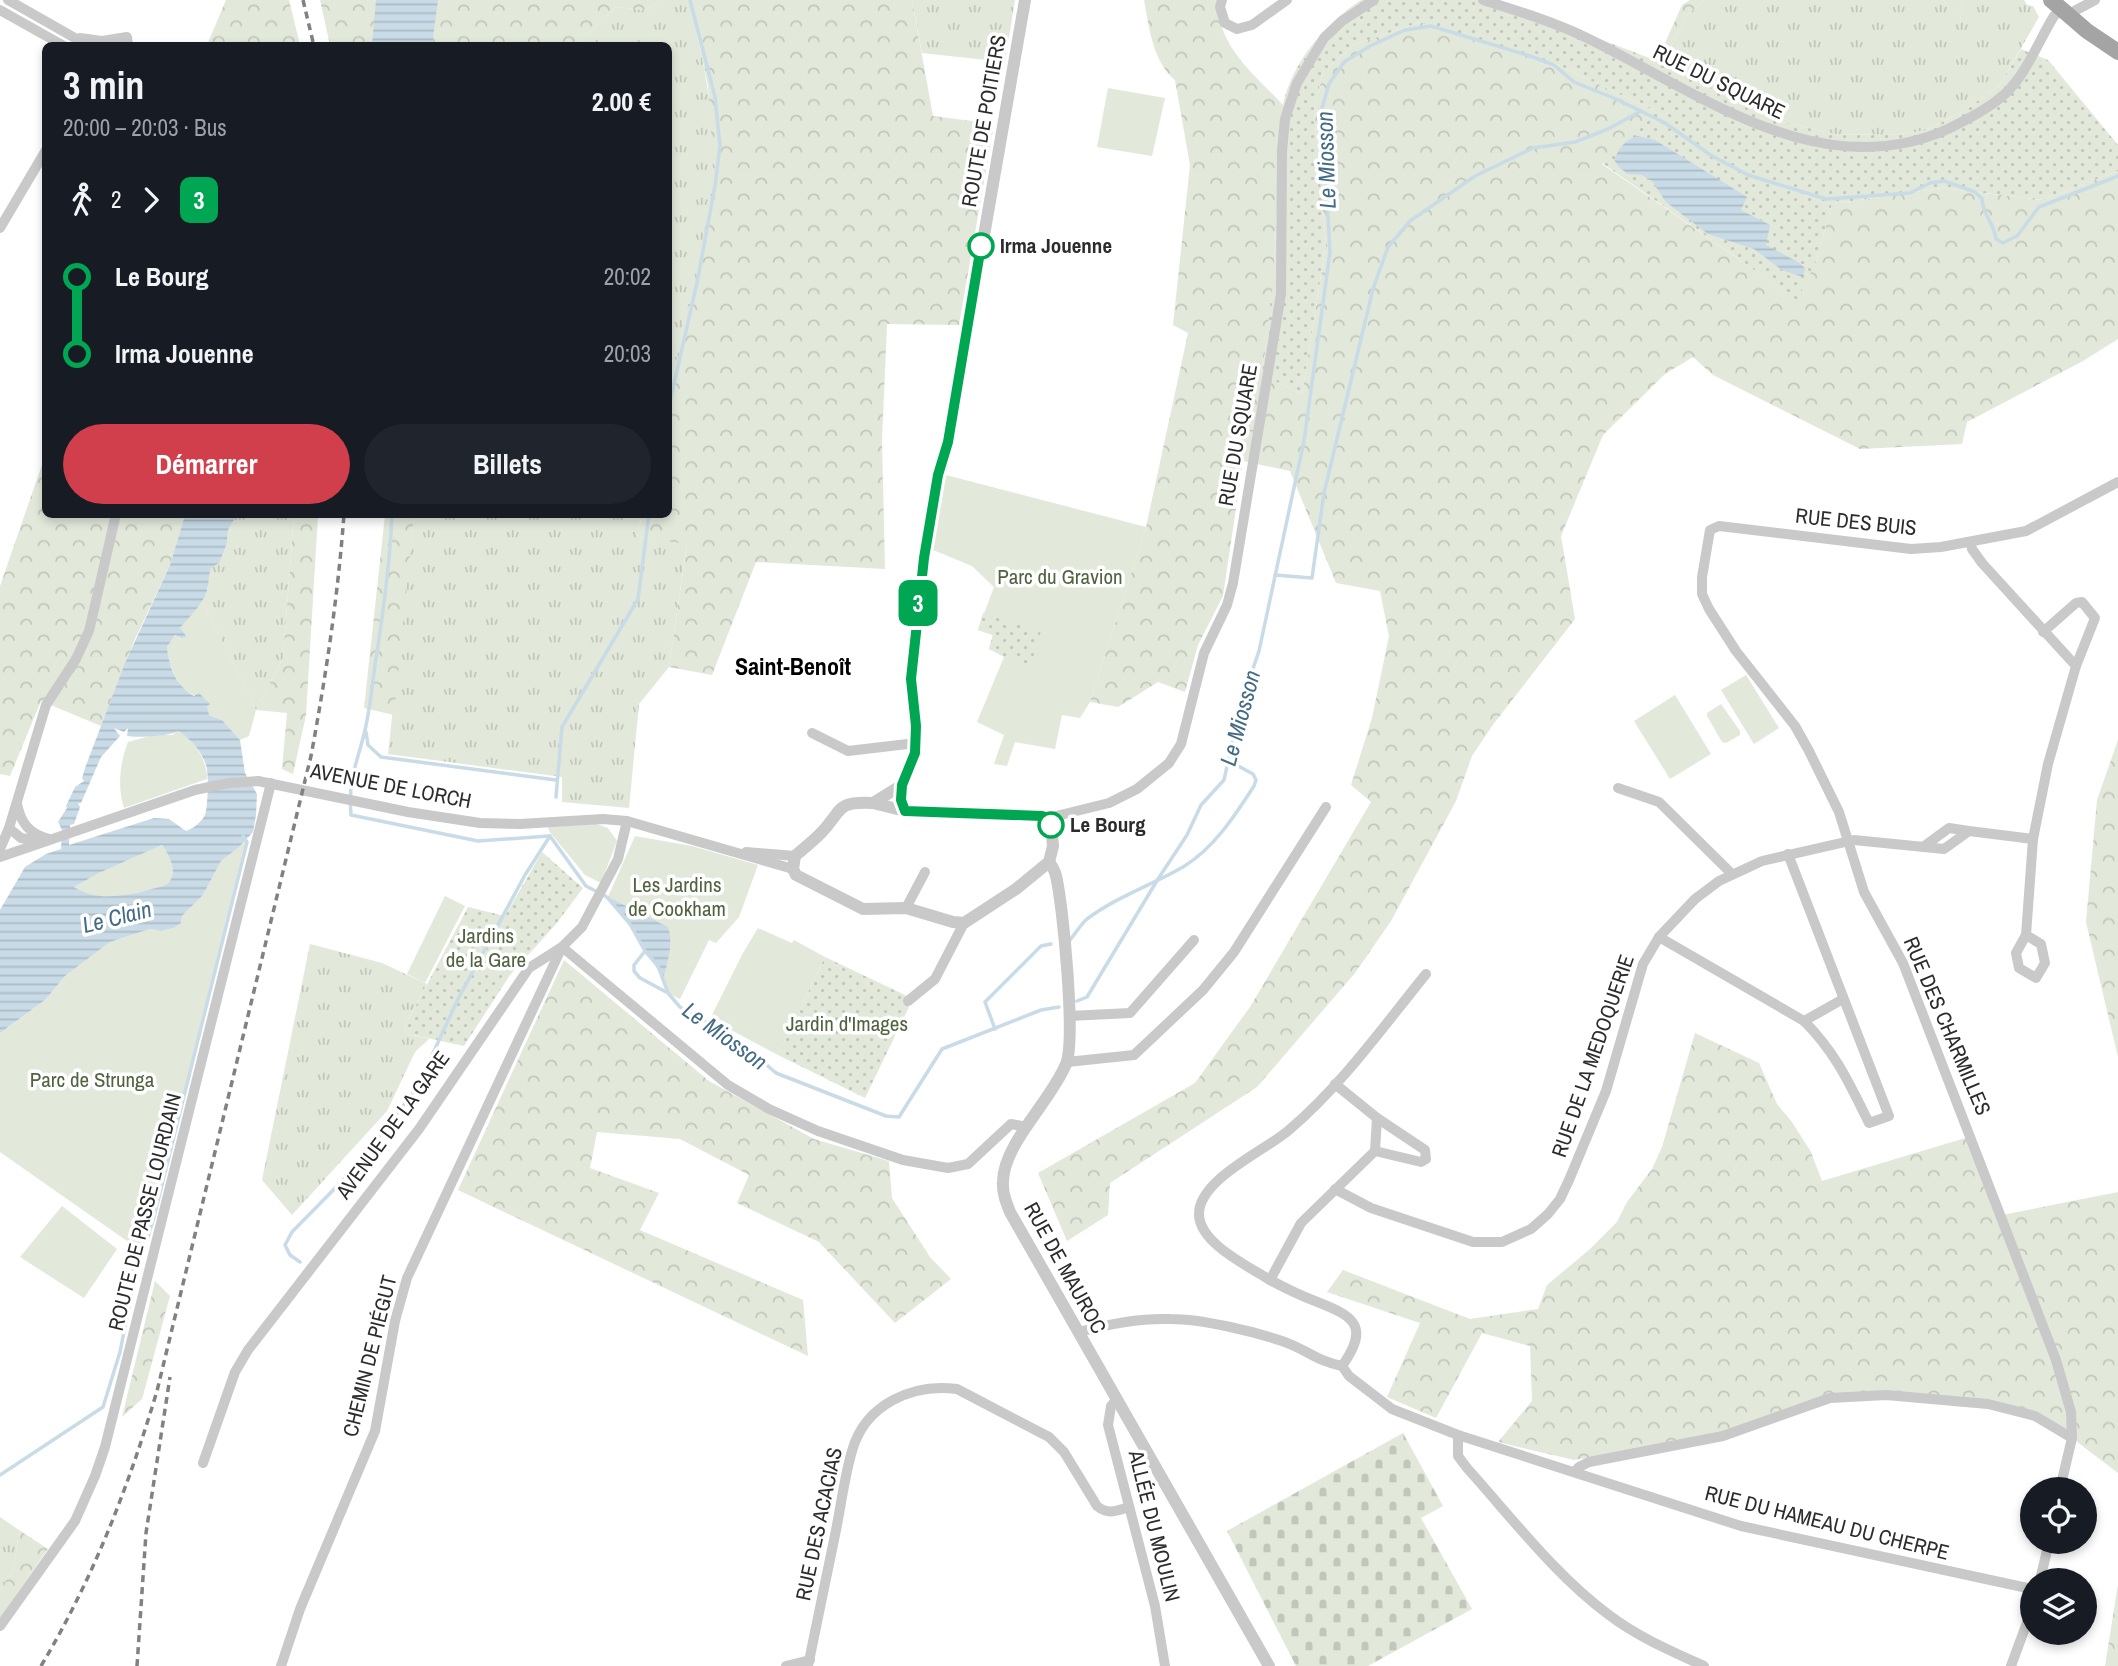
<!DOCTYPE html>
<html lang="fr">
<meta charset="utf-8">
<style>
:root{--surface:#171b24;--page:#20242c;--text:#f1f3f6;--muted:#9ea1a6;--accent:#d13f4d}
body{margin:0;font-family:"Archivo Narrow",sans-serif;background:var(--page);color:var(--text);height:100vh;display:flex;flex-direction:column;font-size:26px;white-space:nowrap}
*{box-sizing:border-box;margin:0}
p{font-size:23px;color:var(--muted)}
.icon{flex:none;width:38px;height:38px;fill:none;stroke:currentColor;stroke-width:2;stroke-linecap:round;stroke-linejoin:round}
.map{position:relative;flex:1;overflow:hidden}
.panel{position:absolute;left:42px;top:42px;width:630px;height:476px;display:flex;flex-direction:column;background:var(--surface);border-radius:10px;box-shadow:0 4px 10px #0003}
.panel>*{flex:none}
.badge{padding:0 14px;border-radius:10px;font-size:24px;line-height:46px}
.buttons{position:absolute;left:2020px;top:1477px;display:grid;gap:14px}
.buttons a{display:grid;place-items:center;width:77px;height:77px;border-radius:50%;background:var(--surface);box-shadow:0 4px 10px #0003;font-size:35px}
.map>.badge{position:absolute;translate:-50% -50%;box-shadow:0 0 0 4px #fff}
.legs{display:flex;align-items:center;gap:10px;height:77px;padding:0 21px;font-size:23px}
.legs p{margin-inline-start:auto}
.head{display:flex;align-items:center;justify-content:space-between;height:119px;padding:0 21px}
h1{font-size:38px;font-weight:700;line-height:52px}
.cta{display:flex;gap:14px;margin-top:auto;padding:14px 21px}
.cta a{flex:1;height:80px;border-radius:42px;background:var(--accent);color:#fff;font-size:28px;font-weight:700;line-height:80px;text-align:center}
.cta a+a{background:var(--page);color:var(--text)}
ul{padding:0 21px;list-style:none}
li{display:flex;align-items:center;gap:24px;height:77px;font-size:26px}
li i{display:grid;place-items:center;width:10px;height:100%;margin:0 9px;background:currentColor}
li i::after{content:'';width:18px;height:18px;margin:-9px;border:5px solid;border-radius:50%;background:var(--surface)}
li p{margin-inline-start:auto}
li:first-child i{background:linear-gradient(#0000 50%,currentColor 0)}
li:last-child i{background:linear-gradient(currentColor 50%,#0000 0)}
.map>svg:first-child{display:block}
</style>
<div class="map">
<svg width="2118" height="1666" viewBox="0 0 2118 1666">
<defs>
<pattern id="grass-tufts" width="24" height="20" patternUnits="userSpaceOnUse" patternTransform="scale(1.75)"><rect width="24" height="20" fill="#e2e8da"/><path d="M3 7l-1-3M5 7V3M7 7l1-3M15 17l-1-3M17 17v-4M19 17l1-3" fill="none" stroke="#c2c7bb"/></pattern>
<pattern id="forest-crowns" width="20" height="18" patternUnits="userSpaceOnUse" patternTransform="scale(1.75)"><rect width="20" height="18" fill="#e2e8da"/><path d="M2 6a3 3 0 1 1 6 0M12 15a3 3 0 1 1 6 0" fill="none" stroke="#c2c7bb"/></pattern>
<pattern id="cemetery-stones" width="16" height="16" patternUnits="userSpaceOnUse" patternTransform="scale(1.75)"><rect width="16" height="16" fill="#e2e8da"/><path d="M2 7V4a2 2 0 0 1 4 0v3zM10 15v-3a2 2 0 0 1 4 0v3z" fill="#c2c7bb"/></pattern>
<pattern id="garden-dots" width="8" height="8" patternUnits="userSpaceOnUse" patternTransform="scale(1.75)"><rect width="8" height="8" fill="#e2e8da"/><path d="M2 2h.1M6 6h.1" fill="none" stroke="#c2c7bb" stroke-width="1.8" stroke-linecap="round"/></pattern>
<pattern id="water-rules" width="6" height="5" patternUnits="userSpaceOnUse" patternTransform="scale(1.75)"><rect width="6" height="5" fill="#c8dbe6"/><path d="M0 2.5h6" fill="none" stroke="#acbcc5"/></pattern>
</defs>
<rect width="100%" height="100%" fill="#fff"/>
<g fill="url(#grass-tufts)">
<path d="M660 0H690C701 54 715 108 713 163 711 240 686 318 669 393L668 46H575L615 7 646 10Z"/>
<polygon points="912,0 1015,0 1005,62 922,53"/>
<polygon points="1705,0 1944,0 1960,25 1962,0 2024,0 2027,5 2033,6 2039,17 1999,86 1962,112 1924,131 1889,135 1835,134 1774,120 1662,64 1688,14"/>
<polygon points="237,515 294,515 283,658 256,710 204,605 200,603 208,589 207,579 211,568 227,543 228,530"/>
<polygon points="414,515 642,515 637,537 687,543 669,667 639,704 629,808 562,802 562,777 388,754"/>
<polygon points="310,944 382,963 427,984 404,1028 408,1034 429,1039 415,1052 387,1111 292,1215 262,1180"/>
<polygon points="0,1517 19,1530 14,1568 0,1590"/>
</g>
<g fill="url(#forest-crowns)">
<polygon points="226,0 289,0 300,45 207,45"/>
<polygon points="320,0 660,0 646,10 615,7 575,46 330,45"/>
<polygon points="690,0 912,0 933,116 994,124 959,325 887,324 882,440 885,569 756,562 712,675 669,667 687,544 637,537 642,515 668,514 669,393 709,209 713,162 708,86"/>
<path d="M1144 0H1217C1218 47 1253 73 1283 105L1272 300 1262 375 1302 394 1326 244 1314 110 1323 72 1354 45 1420 22 1556 64 1653 110 1602 164 1796 299 1816 262 1832 204 1942 188 2042 200 2118 171V339L2083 361 1967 422 1962 444 1860 449 1713 375 1693 357 1665 374 1603 435 1561 536 1575 619 1492 726 1472 756 1456 801 1391 921 1355 973 1257 1087 1110 1183 1108 1215 1067 1241 1038 1173 1195 1083 1250 1007 1371 802 1351 785 1372 718 1389 636 1380 591 1336 583 1290 471 1243 461 1223 596 1198 645 1185 692 1158 682 1118 707 1090 702 1146 527 1188 333 1173 325 1190 165 1175 80C1153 62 1149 27 1144 0Z"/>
<polygon points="1690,0 1705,0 1688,14 1662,64 1657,61 1682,5"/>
<polygon points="1944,0 1962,0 1960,26"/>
<polygon points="45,456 46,514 185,515 170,565 135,639 101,726 41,701 10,776 0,774 0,586"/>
<polygon points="294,515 318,515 306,715 293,774 282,769 287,713 256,710 283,658"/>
<polygon points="385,515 414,515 394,715 364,708"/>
<polygon points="2118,740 2118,1057 2086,922 2097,800"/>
<polygon points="564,960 709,1081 814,1139 889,1161 892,1198 930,1257 951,1279 895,1323 819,1242 737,1203 749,1175 680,1139 597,1132 590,1168 659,1193 640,1230 803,1300 808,1356 458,1190"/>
<polygon points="1695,1033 1759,1063 1777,1104 1792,1122 1811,1152 1822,1181 1972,1136 2002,1215 2118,1192 2118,1473 2072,1438 2035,1416 1988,1404 1886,1395 1830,1398 1723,1436 1574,1460 1498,1442 1532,1401 1530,1346 1482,1333 1436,1418 1387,1397 1420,1323 1327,1292 1343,1270 1470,1319 1538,1309 1547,1285 1589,1250 1617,1222 1627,1202 1652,1169 1662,1147"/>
<polygon points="155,1281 170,1296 142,1399 122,1417"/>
<polygon points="19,1530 48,1549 0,1618 0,1590 14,1568"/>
<polygon points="2118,1584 2118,1666 2105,1666"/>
</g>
<polygon fill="url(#cemetery-stones)" points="1403,1433 1443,1506 1421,1518 1472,1609 1368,1666 1296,1666 1227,1531"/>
<g fill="#e2e8da">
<polygon points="1108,88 1165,98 1152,156 1097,147"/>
<polygon points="946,475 1146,527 1090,702 1080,718 1062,715 1055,749 1015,742 1007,766 994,764 1004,735 977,722 1004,657 989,649 993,635 978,630 994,587 972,566 933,550"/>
<polygon points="200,603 204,605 256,710 249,736 240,740 222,720 209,715 195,696 182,688 175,676 168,659 167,647 175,635 181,639 184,638 180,628"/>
<polygon points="1746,675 1779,728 1754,744 1721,690"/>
<polygon points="1675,695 1711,754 1670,779 1634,721"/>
<polygon points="1721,704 1740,731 1740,735 1726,743 1722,742 1707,716 1707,713"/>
<path d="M178 731C195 741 207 760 207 779L124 808C117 786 120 763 128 742L157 734 172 735Z"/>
<polygon points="597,824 608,828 617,841 601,883 585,875 549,831 548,827"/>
<path d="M635 836 692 846 758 865 739 917 716 943 709 940 680 999 668 993C654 957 632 926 608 897Z"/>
<polygon points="246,839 147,1240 137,1248 0,1152 0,1033 45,1000 65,976 110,942 150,929 161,931 174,928 181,923 182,916 203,895 221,861 238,848"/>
<path d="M162 845C169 855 177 870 170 882 167 886 160 887 155 888 130 895 98 904 74 887L99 873Z"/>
<polygon points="445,896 465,906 425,983 407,974"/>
<polygon points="758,928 792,943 794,940 825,957 778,1055 710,1019 743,953"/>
<polygon points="62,1206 117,1249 84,1298 20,1257"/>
</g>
<g fill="url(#garden-dots)">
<path d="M1361 0H1499L1657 61 1774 120 1835 134 1889 135 1924 131 1962 112 1999 86 2021 49 2048 60 2118 145V171L2042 200 1942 188 1832 204 1816 262 1797 300 1602 163 1653 110 1556 64 1420 22 1354 45 1323 72 1314 110 1326 244 1302 394 1262 375C1270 315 1275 256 1278 195 1280 169 1278 129 1283 104 1293 61 1325 24 1361 0Z"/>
<polygon points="983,613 1041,631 1030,668 989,649 993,635 978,630"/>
<polygon points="542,852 583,888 556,924 510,975 464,1046 408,1034 404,1028 468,907 505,916"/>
<polygon points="825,957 907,996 909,1007 865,1098 778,1055"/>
</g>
<g fill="url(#water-rules)" fill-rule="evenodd">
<polygon points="376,0 438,0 432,45 372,45"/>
<path d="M1637 136 1655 140 1747 197 1741 210 1770 225 1766 245 1798 262 1805 268 1803 277 1782 270 1754 249 1708 234 1666 202 1652 181 1642 175 1628 174 1620 168 1614 160C1619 148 1625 140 1637 136Z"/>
<path d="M185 515H237L228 530 227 543 219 563 211 568C208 576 209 584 207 591 202 605 189 617 180 628L186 636 182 639 175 635 167 647C169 667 176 686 194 696L199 693 210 704 207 706 209 715 222 720 240 740 245 773 257 794 256 815 253 832 238 848 221 861 203 895 182 916 181 923 174 928 161 931 150 929 110 942 65 976 45 1000 0 1033V910L25 867 46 854 61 849 62 830 58 822 67 808 66 806 75 787 84 781 82 778 85 768 125 663 170 565ZM114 728 124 732 128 728 127 736C138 738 170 736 178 731 190 738 202 752 206 765 209 773 208 807 205 815 201 823 192 829 186 831L169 819 154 818 69 845 70 825 74 824 80 807 78 803H81L101 757 120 736ZM162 845C169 855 177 870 170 881 167 886 160 887 155 888 130 895 98 903 74 887L99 873Z"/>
<path d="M608 897 668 927C674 944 667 963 663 980L658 966 645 951 630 924Z"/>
</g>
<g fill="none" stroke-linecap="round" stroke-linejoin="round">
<g stroke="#c8dbe6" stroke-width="3.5">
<polyline points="668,410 697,283 715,186 720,146 715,97 690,0"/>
<path d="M392 514C390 565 383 615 375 665 372 687 370 709 365 730 357 765 348 776 351 815L478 841 549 836"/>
<polyline points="1275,575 1312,578 1324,493 1373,289 1388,247 1410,221 1475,176 1533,148 1575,142 1608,129 1641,111"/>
<polyline points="366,732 368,745 381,757 556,780"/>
<polyline points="556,797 562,727 638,599 649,514"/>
<polyline points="550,836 586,886 607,897 630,924 645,951 658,966 668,993 680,1007 739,1041 776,1073 886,1116 899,1117 942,1049 1041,1010 1059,1007"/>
<path d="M1070 940C1076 933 1081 924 1087 919 1116 897 1152 885 1183 867 1214 848 1234 817 1254 786L1256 780 1253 774 1229 761"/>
<polyline points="645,951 634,965 634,971 640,978 666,992"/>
<path d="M1077 1001 1087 997 1158 879 1187 835 1201 805 1224 780 1240 707 1259 651 1304 441 1330 252 1322 108 1329 84 1344 62 1370 46 1405 30 1431 26 1530 56 1554 65 1574 82 1616 99 1665 123 1712 156 1748 175 1826 199 1910 193 1930 183 1944 181 1975 192 1982 199C1983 216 1994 222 1996 239L2003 243 2017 236 2039 207 2118 176"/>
<polyline points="995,1029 985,1002 1041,946 1051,944"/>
<polyline points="300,1262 290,1255 285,1245 292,1232 352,1171 417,1088 458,999 525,875 550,836"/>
<polyline points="0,1475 103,1407 120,1352 132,1291 134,1274 132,1253 147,1240 154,1217 247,842 243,836"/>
</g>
<g stroke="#c9c9c9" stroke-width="10">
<polyline points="8,0 89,46"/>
<polyline points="1222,0 1220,7 1225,23 1237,29 1252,25 1287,0"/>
<path d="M1483 0C1518 11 1554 22 1587 38 1698 92 1820 187 1948 129 1968 119 1990 108 2006 93 2027 73 2039 40 2054 16L2061 10"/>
<polyline points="0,10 64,46"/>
<polyline points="2067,15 2095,0"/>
<polyline points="80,38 102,41 127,37 128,46"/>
<polyline points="0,228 46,150"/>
<polyline points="1970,542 1972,549 1982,563 2076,666 2048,764 2033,839 2026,935 2016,953 2019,968 2036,978 2045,963 2041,944 2026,935"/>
<polyline points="2043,632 2076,603 2082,602 2095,618 2076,666"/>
<polyline points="812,733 848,751 916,743"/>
<polyline points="1618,788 1659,802 1732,874"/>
<path d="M17 804C21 824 30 834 49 839"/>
<polyline points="1048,818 1109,803 1137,789 1169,763 1181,744 1204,653 1227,605 1233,583 1281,294 1282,151 1285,119 1297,83 1324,38 1342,21 1374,0"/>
<polyline points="9,828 21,838 39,841"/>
<polyline points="1923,847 1949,828 1969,831"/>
<polyline points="0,849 9,828 46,705 76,659 89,631 116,514"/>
<polyline points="746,852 795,856"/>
<polyline points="0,857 195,790 229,783 258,781 408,812 480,823 520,824 603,819 627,821 793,869"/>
<polyline points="906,908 925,872"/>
<path d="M1659 937 1804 1021C1836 1053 1849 1083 1869 1123L1889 1116 1788 854"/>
<polyline points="908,1001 935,979 964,923"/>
<polyline points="1069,1016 1130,1013 1194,940"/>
<polyline points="1804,1021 1843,999"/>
<polyline points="1067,1062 1134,1055 1203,990 1234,952 1326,807"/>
<path d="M1335 1084 1377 1118 1425 1150 1426 1159 1421 1162 1375 1151 1301 1223 1270 1280C1285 1288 1299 1295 1315 1301 1353 1316 1371 1325 1342 1366"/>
<polyline points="1375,1151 1377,1118"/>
<polyline points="1335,1189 1371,1208 1473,1242 1502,1242 1531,1229 1548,1214 1560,1199 1569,1180 1606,1091 1643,964 1659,937 1695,899 1719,881 1762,861 1854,840 1944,849 1969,831 2033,839"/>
<path d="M1270 1280C1248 1266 1199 1243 1199 1214 1199 1179 1265 1151 1289 1130 1341 1086 1383 1027 1426 974"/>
<path d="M1079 1332C1108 1324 1141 1318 1171 1319 1202 1319 1252 1331 1282 1341 1306 1349 1316 1361 1342 1366L1349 1376 1392 1409 1458 1435 1741 1526 2032 1589"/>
<polyline points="1117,1399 1111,1406 1108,1425 1155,1606 1165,1666"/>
<path d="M1458 1435V1456L1467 1468C1512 1518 1555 1575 1609 1615 1638 1637 1671 1651 1704 1666"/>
<polyline points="203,1463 235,1372 248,1350 419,1129 529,968 562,947 582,927 618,859 627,821"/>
<polyline points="1574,1472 1579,1467 1589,1462 1723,1436 1830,1398 1886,1395 1988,1404 2035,1416 2072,1438"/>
<polyline points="2060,1489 2072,1438 2071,1412 2056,1360 1903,963 1864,892 1839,812 1809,751 1795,726 1736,651 1709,609 1702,594 1702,577 1710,530 1719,526 1911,549 1941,547 2026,531 2118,482"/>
<polyline points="2040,1580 2049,1542"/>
<polyline points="0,1626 75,1521 95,1476 105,1447 271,783"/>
<polyline points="281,1666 300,1609 375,1431 395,1321 407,1278 562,947 728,1085 769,1109 818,1131 903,1160 948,1168 968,1164 1011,1124 1027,1127"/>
<polyline points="786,1666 810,1660"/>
<path d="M808 1666C817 1622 826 1579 835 1535 841 1507 844 1478 852 1451 865 1404 913 1383 957 1389L1049 1437 1064 1452 1097 1506C1108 1515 1116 1511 1129 1507"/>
<polyline points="2011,1666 2032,1609"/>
</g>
<g stroke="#c9c9c9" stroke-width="12">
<path d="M873 803 905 811 1042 816 1048 818 1051 825 1053 846 1049 862 1016 889 964 923 953 922 906 908 863 909 796 875 793 869 795 856C803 849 812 842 820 834 843 811 834 801 873 803Z"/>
<polyline points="873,803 902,785"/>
<path d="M905 811C895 784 913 774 915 750 917 726 912 704 911 680 911 661 915 640 917 621 922 561 931 500 948 442L1025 0"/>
<path d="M1049 862C1052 866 1055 871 1056 876 1063 905 1076 1040 1066 1064 1051 1101 1004 1143 1003 1181 1002 1192 1006 1202 1010 1212L1269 1666"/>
</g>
<polyline stroke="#a4a4a4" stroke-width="16" points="2051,0 2087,31 2118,52"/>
<g stroke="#818181" stroke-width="3.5" stroke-dasharray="7 5" stroke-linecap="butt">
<polyline points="303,0 314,46"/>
<path d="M41 1666C93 1579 128 1488 157 1391L311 756C326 675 338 596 344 514"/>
<polyline points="137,1666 146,1533 170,1377"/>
</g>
</g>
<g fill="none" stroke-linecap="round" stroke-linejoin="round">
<defs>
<polyline id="line-1" points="981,246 948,442 938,475 924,558 911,679 916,726 915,753 902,785 901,800 905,811 1042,816 1048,818 1051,825"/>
</defs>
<use href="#line-1" stroke="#fff" stroke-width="16"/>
<use href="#line-1" stroke="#00a651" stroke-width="10"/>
</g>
<g fill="#fff" stroke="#00a651" stroke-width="3.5">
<circle cx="981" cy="246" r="12"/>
<circle cx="1051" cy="825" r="12"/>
</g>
<g text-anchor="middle" stroke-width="7" stroke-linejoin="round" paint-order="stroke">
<g font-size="21" fill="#2c2c2c" stroke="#fff">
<text transform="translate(1719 82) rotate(26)" y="7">RUE DU SQUARE</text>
<text transform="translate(984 121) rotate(-80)" y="7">ROUTE DE POITIERS</text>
<text transform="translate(1238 435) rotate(-80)" y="7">RUE DU SQUARE</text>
<text transform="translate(1856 522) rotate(6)" y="7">RUE DES BUIS</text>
<text transform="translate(391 786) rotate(11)" y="7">AVENUE DE LORCH</text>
<text transform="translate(1947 1026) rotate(67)" y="7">RUE DES CHARMILLES</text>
<text transform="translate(1593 1056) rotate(-71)" y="7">RUE DE LA MEDOQUERIE</text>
<text transform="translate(393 1125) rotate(-54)" y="7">AVENUE DE LA GARE</text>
<text transform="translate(145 1212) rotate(-76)" y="7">ROUTE DE PASSE LOURDAIN</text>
<text transform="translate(1065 1268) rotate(61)" y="7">RUE DE MAUROC</text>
<text transform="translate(370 1356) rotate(-76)" y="7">CHEMIN DE PIÉGUT</text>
<text transform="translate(1827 1523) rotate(14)" y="7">RUE DU HAMEAU DU CHERPE</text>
<text transform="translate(819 1524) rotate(-78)" y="7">RUE DES ACACIAS</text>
<text transform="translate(1154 1526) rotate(76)" y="7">ALLÉE DU MOULIN</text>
</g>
<g font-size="21" font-weight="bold" fill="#2c2c2c" stroke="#fff" text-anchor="start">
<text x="1000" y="253">Irma Jouenne</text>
<text x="1070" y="832">Le Bourg</text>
</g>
<g font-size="21" fill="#50623e" stroke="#fff">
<text x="1060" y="584">Parc du Gravion</text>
<text x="677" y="892">Les Jardins<tspan x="677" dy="24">de Cookham</tspan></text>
<text x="486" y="943">Jardins<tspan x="486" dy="24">de la Gare</tspan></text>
<text x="847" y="1031">Jardin d'Images</text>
<text x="92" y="1087">Parc de Strunga</text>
</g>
<g font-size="23" font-style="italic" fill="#436c84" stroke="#fff">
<text transform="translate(1326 160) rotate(-92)" y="8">Le Miosson</text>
<text transform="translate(1240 718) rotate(-75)" y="8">Le Miosson</text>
<text transform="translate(117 917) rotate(-14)" y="8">Le Clain</text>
<text transform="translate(725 1036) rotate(36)" y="8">Le Miosson</text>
</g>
<g font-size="24" font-weight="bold" fill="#000" stroke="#fff">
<text x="793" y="675">Saint-Benoît</text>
</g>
</g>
</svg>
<div class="buttons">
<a><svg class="icon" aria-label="locate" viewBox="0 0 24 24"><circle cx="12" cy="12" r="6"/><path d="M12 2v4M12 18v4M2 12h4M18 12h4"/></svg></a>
<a><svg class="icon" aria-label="layers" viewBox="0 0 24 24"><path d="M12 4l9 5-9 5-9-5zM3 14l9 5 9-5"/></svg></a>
</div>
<b class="badge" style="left:918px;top:603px;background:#00a651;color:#fff">3</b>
<section class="panel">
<div class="head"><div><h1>3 min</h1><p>20:00 – 20:03 · Bus</p></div><b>2.00 €</b></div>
<div class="legs"><svg class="icon" aria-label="walk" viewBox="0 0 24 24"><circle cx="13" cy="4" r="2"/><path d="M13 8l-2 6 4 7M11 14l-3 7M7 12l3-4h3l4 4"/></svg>2<svg class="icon" aria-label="forward" viewBox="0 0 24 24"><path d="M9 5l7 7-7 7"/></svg><b class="badge" style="background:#00a651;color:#fff">3</b></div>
<ul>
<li><i style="color:#00a651"></i><b>Le Bourg</b><p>20:02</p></li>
<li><i style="color:#00a651"></i><b>Irma Jouenne</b><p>20:03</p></li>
</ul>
<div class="cta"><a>Démarrer</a><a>Billets</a></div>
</section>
</div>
